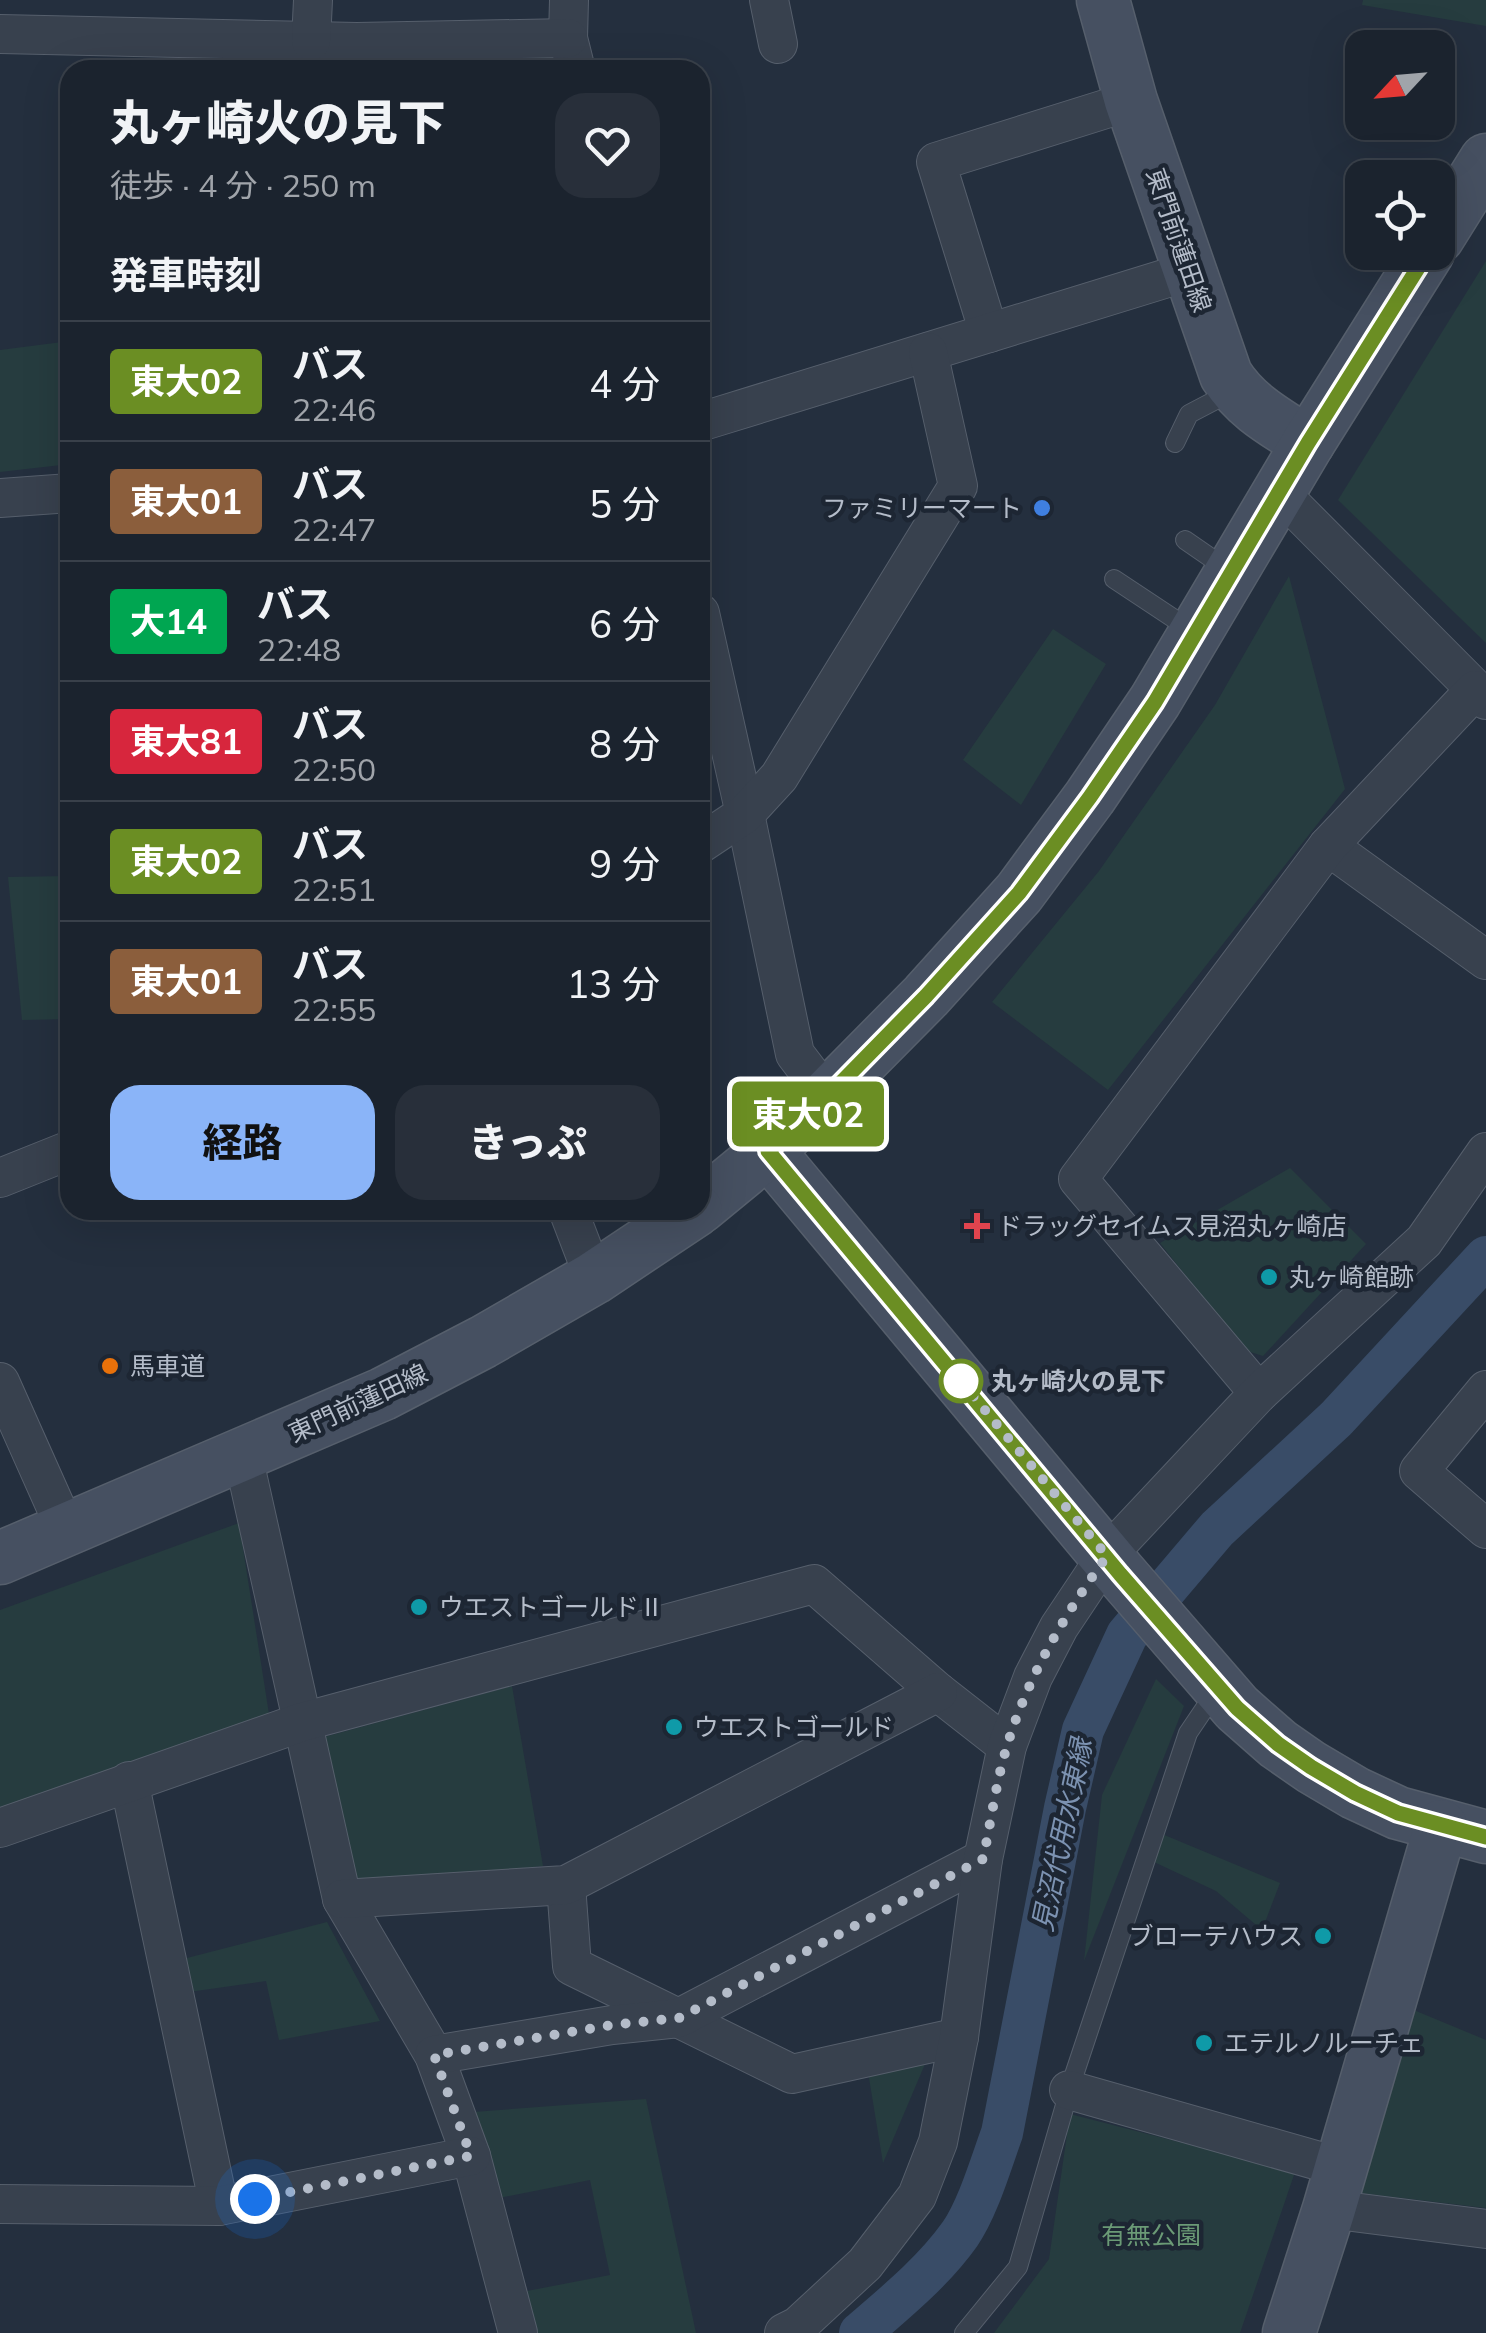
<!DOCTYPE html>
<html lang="ja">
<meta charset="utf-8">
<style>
:root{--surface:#1b232e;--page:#282f3a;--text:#f1f3f6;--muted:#a0a4aa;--line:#39404a;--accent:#8ab4f8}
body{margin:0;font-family:Mulish,"Noto Sans JP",sans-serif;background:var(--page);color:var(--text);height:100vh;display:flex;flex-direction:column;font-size:38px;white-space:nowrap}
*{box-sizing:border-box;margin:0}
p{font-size:32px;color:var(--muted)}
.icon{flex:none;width:55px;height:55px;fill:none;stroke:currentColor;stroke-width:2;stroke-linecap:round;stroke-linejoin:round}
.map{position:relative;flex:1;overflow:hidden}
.panel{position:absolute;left:60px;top:60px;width:650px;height:1160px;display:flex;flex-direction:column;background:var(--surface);border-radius:30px;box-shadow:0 10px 40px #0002,0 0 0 2px var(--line)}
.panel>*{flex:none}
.badge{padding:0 20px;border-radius:8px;font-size:35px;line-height:65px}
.needle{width:65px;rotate:244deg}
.controls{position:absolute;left:1345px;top:30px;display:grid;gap:20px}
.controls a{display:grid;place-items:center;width:110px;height:110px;border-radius:20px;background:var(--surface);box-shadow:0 10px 40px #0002,0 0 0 2px var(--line);font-size:50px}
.you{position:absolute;width:50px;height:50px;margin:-25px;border:8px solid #fff;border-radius:50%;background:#1a73e8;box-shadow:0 0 0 15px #1a73e833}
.map>.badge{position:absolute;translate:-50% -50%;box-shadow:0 0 0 5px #fff}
h2{padding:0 50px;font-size:38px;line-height:90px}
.round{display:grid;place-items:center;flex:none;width:105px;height:105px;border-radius:30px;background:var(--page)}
.summary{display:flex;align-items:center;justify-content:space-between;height:170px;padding:0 50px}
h1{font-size:48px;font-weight:800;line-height:75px}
.action{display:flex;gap:20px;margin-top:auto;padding:20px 50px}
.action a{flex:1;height:115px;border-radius:30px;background:var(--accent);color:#111;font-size:40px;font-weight:800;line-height:115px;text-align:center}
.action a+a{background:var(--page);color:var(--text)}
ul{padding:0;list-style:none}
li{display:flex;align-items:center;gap:30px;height:120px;padding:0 50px;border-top:2px solid var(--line)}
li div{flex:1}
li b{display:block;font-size:38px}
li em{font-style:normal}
li .badge{min-width:110px;font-weight:700;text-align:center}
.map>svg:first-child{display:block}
</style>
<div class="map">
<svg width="1486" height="2333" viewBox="0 0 1486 2333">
<rect width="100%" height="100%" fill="#242f3e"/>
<g fill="#263c3f">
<polygon points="1363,0 1486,0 1486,26 1362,5"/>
<polygon points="1486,261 1486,643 1338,500"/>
<polygon points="70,341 70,464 0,472 0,350"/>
<polygon points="1289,576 1345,789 1108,1090 992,1002 1099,871 1215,705"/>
<polygon points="1053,629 1106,664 1021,805 963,760"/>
<polygon points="70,876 70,1019 22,1020 8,877"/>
<polygon points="1290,1168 1366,1244 1263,1356 1244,1350 1160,1243"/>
<polygon points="239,1523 269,1714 0,1813 0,1610"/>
<polygon points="1156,1679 1184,1706 1084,1961 1102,1795"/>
<polygon points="512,1686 543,1866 363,1886 350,1874 324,1737"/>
<polygon points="1162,1834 1280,1883 1262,1930 1216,1891 1154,1862"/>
<polygon points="327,1922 380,2021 279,2040 266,1981 189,1992 183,1959"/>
<polygon points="1404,2006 1486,2040 1486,2208 1360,2193"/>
<polygon points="920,2056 925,2064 883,2163 867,2066"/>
<polygon points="646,2099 696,2333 538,2333 527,2291 610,2275 590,2180 499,2198 473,2112"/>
<polygon points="1070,2114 1295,2172 1240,2333 994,2333 1049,2259"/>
</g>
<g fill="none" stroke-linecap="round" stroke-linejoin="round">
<path stroke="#394c67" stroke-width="42" d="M860 2333C895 2303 933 2272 960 2234 978 2208 991 2163 1002 2133L1065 1808 1083 1730 1127 1635 1217 1529 1336 1419 1486 1257"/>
<defs>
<g id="lane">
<polyline points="1175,443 1189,414 1231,392"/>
<polyline points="1185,540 1227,569"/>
<polyline points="1114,579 1191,630"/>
<polyline points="964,2333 1018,2267 1072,2081 1188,1733 1215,1693"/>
</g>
<g id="street">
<polyline points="569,0 568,38 576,70"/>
<polyline points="769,0 778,44"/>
<polyline points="0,34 357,42 568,38"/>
<polyline points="311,41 313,0"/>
<polyline points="989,333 936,162 1131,101"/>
<polyline points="700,422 1190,271"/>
<polyline points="1279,492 1486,700"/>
<polyline points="0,498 70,493"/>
<polyline points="700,613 745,814 795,1054 827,1096"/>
<polyline points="700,844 745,814 779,777 958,486 928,352"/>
<polyline points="1328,846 1486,960"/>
<polyline points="0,1178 70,1150"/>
<polyline points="568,1210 594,1278"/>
<polyline points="0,1382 66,1530"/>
<polyline points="1486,1390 1419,1471 1486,1529"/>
<polyline points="1259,1393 1078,1179 1328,846 1475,690"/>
<polyline points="243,1456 342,1899 434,2055 471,2156 518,2333"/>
<polyline points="129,1781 219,2206"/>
<polyline points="0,1828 302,1722 814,1584 938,1692 1007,1746"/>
<polyline points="566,1885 572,1966 792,2074 959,2037"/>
<polyline points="342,1899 566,1885 938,1692"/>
<polyline points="434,2055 612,2025 679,2018 983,1859"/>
<polyline points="1069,2090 1340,2167"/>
<polyline points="0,2204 219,2206 471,2156"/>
<polyline points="1329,2209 1486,2229"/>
<polyline points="784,2333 798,2326 865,2264 917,2196 938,2142 959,2037 983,1859 1007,1746 1033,1677 1059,1627 1107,1555 1259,1393 1424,1241 1486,1152"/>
</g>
<g id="secondary">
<path d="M1103 0 1131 101 1226 375C1246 407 1277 423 1308 443"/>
<polyline points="1438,237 1486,160"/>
<polyline points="768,1151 1120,1573 1237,1708 1278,1744 1311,1767 1355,1793 1398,1813 1486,1837"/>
<polyline points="700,1207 768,1151 827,1096 926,996 1019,893 1090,797 1155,701 1308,443 1428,252"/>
<polyline points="0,1558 383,1394 483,1342 594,1278 696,1210"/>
<polyline points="1289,2333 1329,2209 1441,1826"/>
</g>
</defs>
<use href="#lane" stroke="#565f6c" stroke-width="20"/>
<use href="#street" stroke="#565f6c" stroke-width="40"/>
<use href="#secondary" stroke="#565f6c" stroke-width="55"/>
<use href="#lane" stroke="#38414e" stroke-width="18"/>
<use href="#street" stroke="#38414e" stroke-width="38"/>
<use href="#secondary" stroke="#465061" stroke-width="52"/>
</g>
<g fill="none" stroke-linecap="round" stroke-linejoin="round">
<defs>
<polyline id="line" points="1428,252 1308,443 1155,702 1090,797 1019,893 926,996 828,1096 768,1151 1120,1574 1237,1708 1278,1744 1311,1767 1355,1793 1398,1813 1486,1837"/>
</defs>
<use href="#line" stroke="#fff" stroke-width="22"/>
<use href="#line" stroke="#6b8e23" stroke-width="15"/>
<path stroke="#b4bcc9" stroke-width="10" stroke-dasharray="0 18" d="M255 2199 471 2156 434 2055 612 2025 679 2018 983 1859C991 1822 996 1782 1007 1746 1028 1676 1065 1614 1107 1556L953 1372 961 1381"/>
</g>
<circle fill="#3f7fe0" stroke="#1d2633" stroke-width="4" cx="1042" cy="508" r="10"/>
<path fill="#e0444e" stroke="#1d2633" stroke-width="4" d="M972 1211h10v10h10v10h-10v10h-10v-10h-10v-10h10z"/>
<g fill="#0f9aa8" stroke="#1d2633" stroke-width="4">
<circle cx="1269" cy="1277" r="10"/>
<circle cx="419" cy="1607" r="10"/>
<circle cx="674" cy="1727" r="10"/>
<circle cx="1323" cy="1936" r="10"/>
<circle cx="1204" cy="2043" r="10"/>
</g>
<circle fill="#e8710a" stroke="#1d2633" stroke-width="4" cx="110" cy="1366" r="10"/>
<circle fill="#fff" stroke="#6b8e23" stroke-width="5" cx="961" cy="1381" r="20"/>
<g text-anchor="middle" stroke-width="9" stroke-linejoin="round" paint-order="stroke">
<g font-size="25" fill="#b4bcc9" stroke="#1d2633">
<text transform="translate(1179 240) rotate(71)" y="9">東門前蓮田線</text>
<text transform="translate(358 1403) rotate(-25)" y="9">東門前蓮田線</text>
</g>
<g font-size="25" fill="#b4bcc9" stroke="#1d2633" text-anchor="start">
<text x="1022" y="517" text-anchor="end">ファミリーマート</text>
<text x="997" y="1235">ドラッグセイムス見沼丸ヶ崎店</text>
<text x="1289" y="1286">丸ヶ崎館跡</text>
<text x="130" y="1375">馬車道</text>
<text x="439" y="1616">ウエストゴールドⅡ</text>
<text x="694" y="1736">ウエストゴールド</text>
<text x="1303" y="1945" text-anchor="end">ブローテハウス</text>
<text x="1224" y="2052">エテルノルーチェ</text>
</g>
<g font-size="25" font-weight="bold" fill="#b4bcc9" stroke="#1d2633" text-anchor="start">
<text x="991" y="1390">丸ヶ崎火の見下</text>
</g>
<g font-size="25" fill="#6b9a76" stroke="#1d2633">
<text x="1151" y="2244">有無公園</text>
</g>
<g font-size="28" font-style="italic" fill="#7c92b1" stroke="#1d2633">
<text transform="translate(1062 1835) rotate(-78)" y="10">見沼代用水東縁</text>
</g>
</g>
</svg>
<div class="controls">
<a><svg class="needle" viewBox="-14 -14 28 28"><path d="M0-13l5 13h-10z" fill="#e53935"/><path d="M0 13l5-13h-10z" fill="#a0a4aa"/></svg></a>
<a><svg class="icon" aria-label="locate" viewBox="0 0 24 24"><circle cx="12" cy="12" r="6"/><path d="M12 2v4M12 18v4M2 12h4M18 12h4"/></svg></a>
</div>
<div class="you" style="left:255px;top:2199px"></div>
<b class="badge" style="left:808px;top:1114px;background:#6b8e23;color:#fff">東大02</b>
<section class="panel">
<div class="summary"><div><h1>丸ヶ崎火の見下</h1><p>徒歩 · 4 分 · 250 m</p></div><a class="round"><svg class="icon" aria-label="heart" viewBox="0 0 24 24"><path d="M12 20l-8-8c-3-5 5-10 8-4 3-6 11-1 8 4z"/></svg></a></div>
<h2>発車時刻</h2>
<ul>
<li><span class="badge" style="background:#6b8e23;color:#fff">東大02</span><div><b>バス</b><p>22:46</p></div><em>4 分</em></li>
<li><span class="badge" style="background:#8b5e3c;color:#fff">東大01</span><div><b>バス</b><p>22:47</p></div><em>5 分</em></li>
<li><span class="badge" style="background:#00a651;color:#fff">大14</span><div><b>バス</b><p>22:48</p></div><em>6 分</em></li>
<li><span class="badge" style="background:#d7263d;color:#fff">東大81</span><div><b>バス</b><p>22:50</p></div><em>8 分</em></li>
<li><span class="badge" style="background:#6b8e23;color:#fff">東大02</span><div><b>バス</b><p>22:51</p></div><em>9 分</em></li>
<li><span class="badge" style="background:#8b5e3c;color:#fff">東大01</span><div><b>バス</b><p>22:55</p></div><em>13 分</em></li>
</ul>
<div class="action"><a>経路</a><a>きっぷ</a></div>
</section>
</div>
